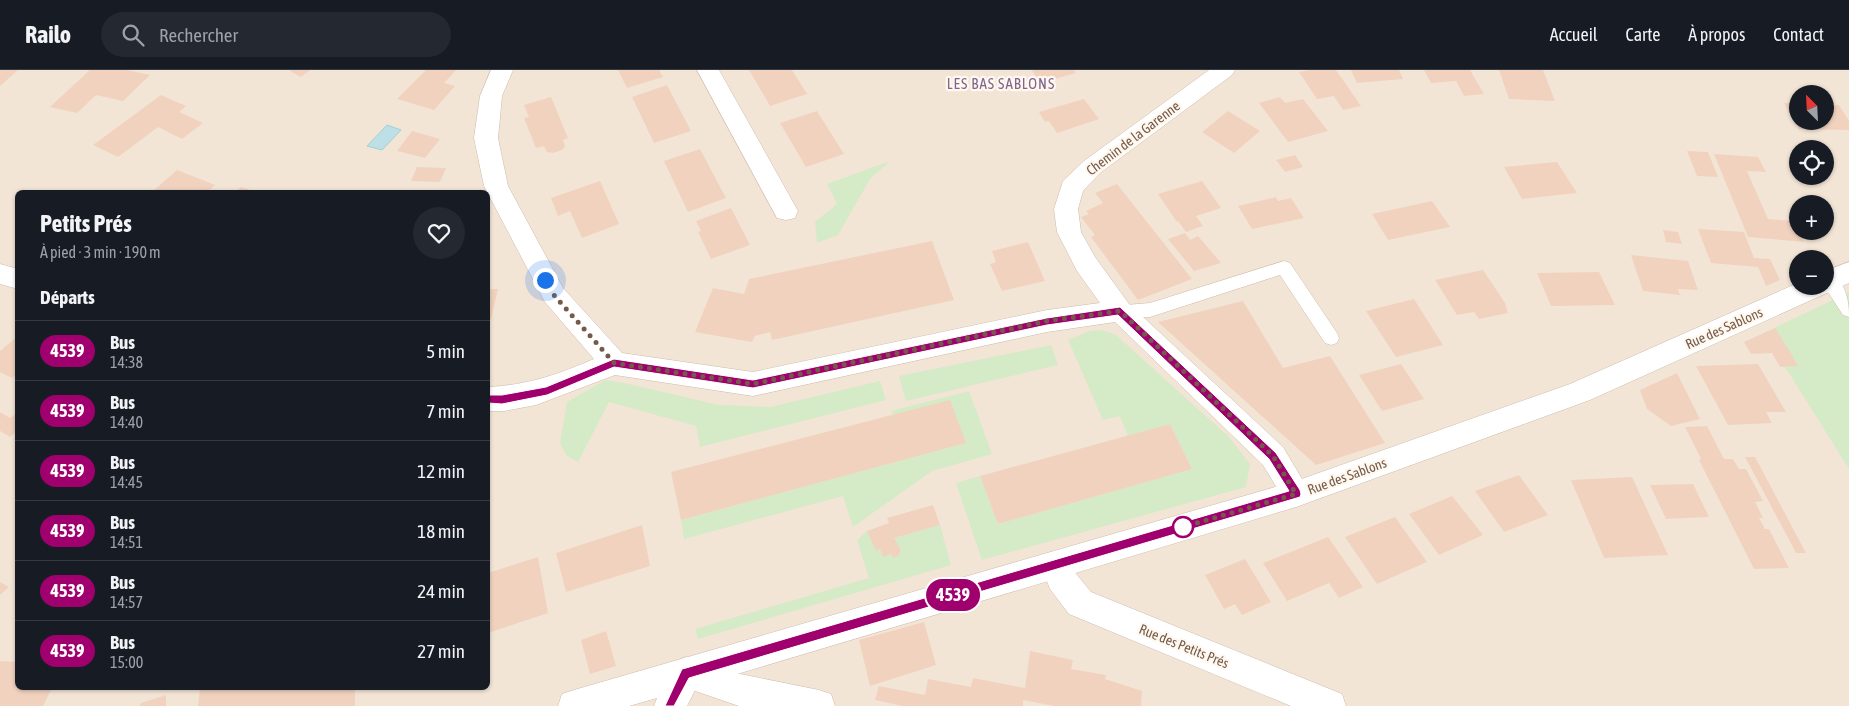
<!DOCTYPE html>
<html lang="fr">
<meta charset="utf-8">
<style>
:root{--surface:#171b24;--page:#242831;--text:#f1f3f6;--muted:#9ea1a6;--line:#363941}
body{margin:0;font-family:"Asap Condensed",sans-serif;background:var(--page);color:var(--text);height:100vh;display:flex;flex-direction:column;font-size:19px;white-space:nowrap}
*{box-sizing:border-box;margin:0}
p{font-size:16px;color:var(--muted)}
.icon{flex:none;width:28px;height:28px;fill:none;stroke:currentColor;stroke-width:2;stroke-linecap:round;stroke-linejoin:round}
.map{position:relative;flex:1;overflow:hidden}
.details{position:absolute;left:15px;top:120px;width:475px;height:500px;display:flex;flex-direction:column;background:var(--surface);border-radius:8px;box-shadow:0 1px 4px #0004}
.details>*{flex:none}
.badge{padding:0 10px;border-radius:16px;font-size:18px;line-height:32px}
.needle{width:32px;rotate:336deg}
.fabs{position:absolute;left:1789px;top:15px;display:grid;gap:10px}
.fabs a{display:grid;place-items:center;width:45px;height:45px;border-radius:50%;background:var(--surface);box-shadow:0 1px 4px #0004;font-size:25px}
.you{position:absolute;width:25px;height:25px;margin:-12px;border:4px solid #fff;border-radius:50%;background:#1a73e8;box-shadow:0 0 0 8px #1a73e833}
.map>.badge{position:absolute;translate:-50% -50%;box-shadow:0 0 0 2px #fff}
h2{padding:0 25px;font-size:19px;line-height:45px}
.round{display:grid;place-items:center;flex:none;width:52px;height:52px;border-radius:26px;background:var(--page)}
.summary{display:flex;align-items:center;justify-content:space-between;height:85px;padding:0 25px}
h1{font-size:24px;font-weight:700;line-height:38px}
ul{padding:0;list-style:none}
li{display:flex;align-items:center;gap:15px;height:60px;padding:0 25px;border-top:1px solid var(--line)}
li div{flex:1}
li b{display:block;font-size:19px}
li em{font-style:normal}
li .badge{min-width:55px;font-weight:700;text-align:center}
header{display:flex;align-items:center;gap:30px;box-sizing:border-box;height:70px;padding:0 25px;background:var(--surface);border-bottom:1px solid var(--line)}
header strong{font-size:24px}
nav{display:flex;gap:28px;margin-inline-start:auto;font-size:18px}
.search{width:350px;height:45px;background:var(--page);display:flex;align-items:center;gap:12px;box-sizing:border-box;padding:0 18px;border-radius:28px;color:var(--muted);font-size:19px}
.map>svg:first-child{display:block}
</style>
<header>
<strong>Railo</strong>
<div class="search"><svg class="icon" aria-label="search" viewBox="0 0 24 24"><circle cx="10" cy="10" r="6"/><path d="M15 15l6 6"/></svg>Rechercher</div>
<nav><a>Accueil</a><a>Carte</a><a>À propos</a><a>Contact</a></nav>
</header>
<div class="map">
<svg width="1849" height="636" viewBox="0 0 1849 636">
<rect width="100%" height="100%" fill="#fcf4e7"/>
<path fill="#f3e5d6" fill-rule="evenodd" d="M0 0H1849V636H0ZM1798 24H1825V51H1798ZM1798 79H1825V106H1798ZM18 122H488V618H18ZM1798 134H1825V161H1798ZM1798 189H1825V216H1798Z"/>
<g fill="#d5eac6">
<polygon points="890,91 870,109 838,165 817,173 815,152 837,134 827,114"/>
<polygon points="1849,222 1849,399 1764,263"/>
<polygon points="1102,260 1116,265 1229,367 1250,394 1246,417 982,490 956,413 980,406 998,454 1192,399 1170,354 1128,366 1120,346 1103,350 1068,270 1090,261"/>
<polygon points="1051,275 1058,295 906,331 899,306"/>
<polygon points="605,310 624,313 719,335 770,337 880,311 886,330 700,377 696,356 609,332 578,392 566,385 560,373 567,332"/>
<polygon points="969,321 992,384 932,401 853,457 843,426 684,469 681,450 966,373 893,345 891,341"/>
<polygon points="940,455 951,495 698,569 695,559 869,508 857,470 867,461 876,481 880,479 883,486 891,484 893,488 898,485 901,480 894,468"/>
</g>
<polygon fill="#bce0e5" stroke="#a2d0d7" points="387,55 401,60 382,80 367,76"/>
<g fill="#f1d2bf">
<polygon points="0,0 18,0 0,16"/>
<polygon points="90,0 127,0 150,5 123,31 96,25 77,43 50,37"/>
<polygon points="292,0 310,0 301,7 290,1"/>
<polygon points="426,0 456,0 444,13 455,16 434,40 397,29"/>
<polygon points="618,0 659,0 663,7 627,18"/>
<polygon points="749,0 792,0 807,24 770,36"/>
<polygon points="1032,0 1074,0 1076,3 1040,13"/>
<polygon points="1310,0 1336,0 1361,36 1343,40 1334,26 1317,29 1299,2"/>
<polygon points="1351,0 1399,0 1403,9 1357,13"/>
<polygon points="1424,0 1470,0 1484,24 1464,26 1456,11 1431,13"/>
<polygon points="1499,0 1543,0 1555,31 1509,29"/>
<polygon points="667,15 691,61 654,73 632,27"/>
<polygon points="161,25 186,36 179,42 203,53 182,69 158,57 118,87 93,75"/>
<polygon points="551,27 568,68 563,70 565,76 562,80 553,83 547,82 544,76 536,78 524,48 529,47 524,35"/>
<polygon points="1280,27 1285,33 1303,29 1328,61 1288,72 1259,33"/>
<polygon points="1084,29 1099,49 1057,63 1049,51 1045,52 1039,42"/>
<polygon points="1784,33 1798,34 1798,51 1825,51 1825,35 1839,35 1849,51 1849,60 1799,59"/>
<polygon points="817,41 844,84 806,97 780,53"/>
<polygon points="1228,41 1260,61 1234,83 1202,62"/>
<polygon points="412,61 440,69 425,88 397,81"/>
<polygon points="700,79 726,128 688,142 664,91"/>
<polygon points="1687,81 1708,82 1718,107 1697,106"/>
<polygon points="1714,84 1758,87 1766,102 1747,101 1768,149 1792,151 1804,172 1748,167"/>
<polygon points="1295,85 1303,97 1285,102 1276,90"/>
<polygon points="1557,92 1577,123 1522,129 1504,97"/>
<polygon points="417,97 446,98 440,112 411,111"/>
<polygon points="177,100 215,115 207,122 152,122"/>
<polygon points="600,111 619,154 582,168 570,141 558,146 551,128"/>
<polygon points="1202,111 1221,138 1196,146 1203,156 1186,162 1178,151 1177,152 1158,124"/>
<polygon points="1117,114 1192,209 1138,230 1091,167 1095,165 1081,147 1089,144 1086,141 1103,133 1095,123"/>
<polygon points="241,117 257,122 235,122"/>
<polygon points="1276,127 1278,131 1291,128 1304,148 1252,159 1238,136"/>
<polygon points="1432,131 1450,157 1388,170 1372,144"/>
<polygon points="731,138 750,175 711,189 698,162 701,161 696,151"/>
<polygon points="1698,159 1744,162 1754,188 1770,189 1780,210 1766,216 1758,197 1711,193"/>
<polygon points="1663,160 1678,162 1682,174 1666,172"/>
<polygon points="1185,163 1190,170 1198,166 1221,193 1194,201 1168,169"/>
<polygon points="932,171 954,230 772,270 770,262 755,266 752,272 695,262 713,218 744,224 749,209"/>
<polygon points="1028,172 1045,211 1002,221 990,194 996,192 992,181"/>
<polygon points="1631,185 1688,191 1698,220 1678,219 1680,225 1643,221"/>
<polygon points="1483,200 1505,233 1508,243 1479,249 1474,242 1457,245 1435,210"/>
<polygon points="1599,202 1615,235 1551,236 1537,203"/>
<polygon points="488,219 498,219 491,249 488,249"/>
<polygon points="1414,229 1443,275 1396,287 1366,241"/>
<polygon points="1243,231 1283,298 1330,286 1385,373 1316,395 1158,252"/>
<polygon points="1775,258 1790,282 1798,296 1780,297 1772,283 1751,284 1744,272"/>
<polygon points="18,266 18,303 12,308 0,302 0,281"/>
<polygon points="1401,294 1424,329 1382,341 1359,305"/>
<polygon points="1758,294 1786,342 1766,342 1772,353 1728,355 1696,296"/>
<polygon points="1677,303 1700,349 1671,356 1647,339 1640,320"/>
<polygon points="950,330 966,373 681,450 671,402"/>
<polygon points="0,342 10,348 18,342 18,360 10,367 0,361"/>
<polygon points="1170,354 1192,399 998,454 980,406"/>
<polygon points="1707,356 1724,389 1733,389 1739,399 1746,399 1763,431 1755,432 1763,448 1759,448 1765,459 1769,459 1789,498 1754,499 1699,390 1701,389 1685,357"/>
<polygon points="1745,387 1755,387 1806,483 1796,483"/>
<polygon points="1519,405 1548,445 1504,462 1475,421"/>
<polygon points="1632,407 1668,485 1604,488 1571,410"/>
<polygon points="1693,414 1709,447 1666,449 1650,415"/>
<polygon points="1452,426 1483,465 1439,485 1409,444"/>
<polygon points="933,435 940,455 894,468 901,480 898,486 893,488 891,484 883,487 880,479 876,481 867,461 889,453 887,448"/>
<polygon points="1395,447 1427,492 1377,514 1345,467"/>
<polygon points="642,455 650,496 566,522 556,483"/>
<polygon points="1328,467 1363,517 1339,528 1329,513 1287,531 1263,493"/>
<polygon points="538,487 548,543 488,563 488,503"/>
<polygon points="1245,489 1271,532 1242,545 1235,534 1224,539 1205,505"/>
<polygon points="0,512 9,517 0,525"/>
<polygon points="924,552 936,595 870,616 859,570"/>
<polygon points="606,561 616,596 590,604 581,570"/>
<polygon points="1030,581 1073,590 1071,599 1106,605 1105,609 1142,621 1141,636 1054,636 1023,630 1023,636 903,636 875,630 879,616 925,625 928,609 971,617 973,608 1025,618"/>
<polygon points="0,591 18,592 18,618 52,618 43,636 0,636"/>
<polygon points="200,618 355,618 355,636 198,636"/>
<polygon points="166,625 166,636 140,636 141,633"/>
</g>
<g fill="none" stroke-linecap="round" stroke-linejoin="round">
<defs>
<g id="service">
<polygon points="1284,191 1290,193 1337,263 1339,268 1337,273 1331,275 1325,273 1280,205 1150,247 1120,248 1114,246 1112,241 1114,236 1150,233"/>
<path d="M1829 205C1846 210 1849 231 1849 247L1843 245 1824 216 1825 206Z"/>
</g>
<g id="minor">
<path d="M491 0H513L502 26 498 68 508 116 563 218 622 283 753 302 1047 240 1100 233 1077 201 1057 162 1054 139 1063 111 1084 91 1209 0H1235L1232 5 1100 103 1083 121 1078 139 1081 162 1095 187 1129 234 1283 377 1311 424 1306 433 1296 437 1286 433 1263 395 1115 252 1047 262 753 326 615 305 536 335 504 341H488V317C528 315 557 305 594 289L545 232 484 116 474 68 480 26Z"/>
<polygon points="697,0 719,0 798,141 795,148 786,150 777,148"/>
<polygon points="0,194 18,199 18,219 0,214"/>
<polygon points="1056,482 1067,486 1073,500 1091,522 1342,624 1346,636 1291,636 1069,544 1050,519 1041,496 1045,486"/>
<polygon points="686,587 735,603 819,620 831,624 835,636 739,636 675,614 670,603 675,592"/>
</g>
<polygon id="tertiary" points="1849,192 1849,213 1590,330 1296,437 697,616 687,636 654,636 657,628 629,636 558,636 562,624 574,620 1296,411 1570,314 1798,213 1798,216 1825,216 1825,201"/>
</defs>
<use href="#service" stroke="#cebbad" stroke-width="1"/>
<use href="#minor" stroke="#cebbad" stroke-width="1"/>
<use href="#tertiary" stroke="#cebbad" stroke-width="1"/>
<use href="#service" fill="#fff" fill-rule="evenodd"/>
<use href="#minor" fill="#fff" fill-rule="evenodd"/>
<use href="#tertiary" fill="#fff" fill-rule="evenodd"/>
</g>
<polygon fill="#a0006e" stroke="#fff" points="1120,237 1276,383 1300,420 1301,424 1300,427 689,608 674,636 665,636 682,599 686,598 1289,421 1269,389 1118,245 1047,255 753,318 614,297 547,325 502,334 488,333 483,329 488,325 502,325 546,317 614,289 753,310 1047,248"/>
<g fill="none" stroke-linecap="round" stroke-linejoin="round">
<polyline stroke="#755a4c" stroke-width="5" stroke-dasharray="0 9" points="545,210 554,225 614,293 753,314 1047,251 1120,241 1273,386 1296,424 1183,457"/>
</g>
<circle fill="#fff" stroke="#a0006e" stroke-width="2.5" cx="1183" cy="457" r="10"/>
<g text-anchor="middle" stroke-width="4.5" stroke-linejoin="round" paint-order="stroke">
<g font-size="14" fill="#755a4c" stroke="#fff8ee">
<text transform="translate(1133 68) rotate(-37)" y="5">Chemin de la Garenne</text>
<text transform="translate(1724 258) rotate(-24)" y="5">Rue des Sablons</text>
<text transform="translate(1347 406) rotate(-20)" y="5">Rue des Sablons</text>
<text transform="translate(1184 576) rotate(22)" y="5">Rue des Petits Prés</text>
</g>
<g font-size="15" letter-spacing="1" fill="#816491" stroke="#fff8ee">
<text x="1001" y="19">LES BAS SABLONS</text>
</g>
</g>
</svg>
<div class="fabs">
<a><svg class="needle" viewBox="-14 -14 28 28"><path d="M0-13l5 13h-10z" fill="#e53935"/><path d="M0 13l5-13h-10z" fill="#9ea1a6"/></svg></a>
<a><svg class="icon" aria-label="locate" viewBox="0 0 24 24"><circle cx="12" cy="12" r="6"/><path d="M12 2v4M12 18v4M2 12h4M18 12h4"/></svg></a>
<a>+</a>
<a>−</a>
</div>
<div class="you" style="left:545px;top:210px"></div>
<b class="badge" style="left:953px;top:525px;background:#a0006e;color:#fff">4539</b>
<section class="details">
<div class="summary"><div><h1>Petits Prés</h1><p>À pied · 3 min · 190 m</p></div><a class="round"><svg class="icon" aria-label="heart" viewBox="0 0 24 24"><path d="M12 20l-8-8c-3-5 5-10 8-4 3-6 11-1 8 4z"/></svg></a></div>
<h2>Départs</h2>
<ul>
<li><span class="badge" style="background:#a0006e;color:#fff">4539</span><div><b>Bus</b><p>14:38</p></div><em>5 min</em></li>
<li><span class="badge" style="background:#a0006e;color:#fff">4539</span><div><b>Bus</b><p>14:40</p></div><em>7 min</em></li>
<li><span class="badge" style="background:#a0006e;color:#fff">4539</span><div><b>Bus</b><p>14:45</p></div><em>12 min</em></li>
<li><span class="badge" style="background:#a0006e;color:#fff">4539</span><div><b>Bus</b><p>14:51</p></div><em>18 min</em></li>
<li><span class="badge" style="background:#a0006e;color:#fff">4539</span><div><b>Bus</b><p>14:57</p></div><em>24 min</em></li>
<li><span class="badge" style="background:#a0006e;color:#fff">4539</span><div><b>Bus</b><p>15:00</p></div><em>27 min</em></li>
</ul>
</section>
</div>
